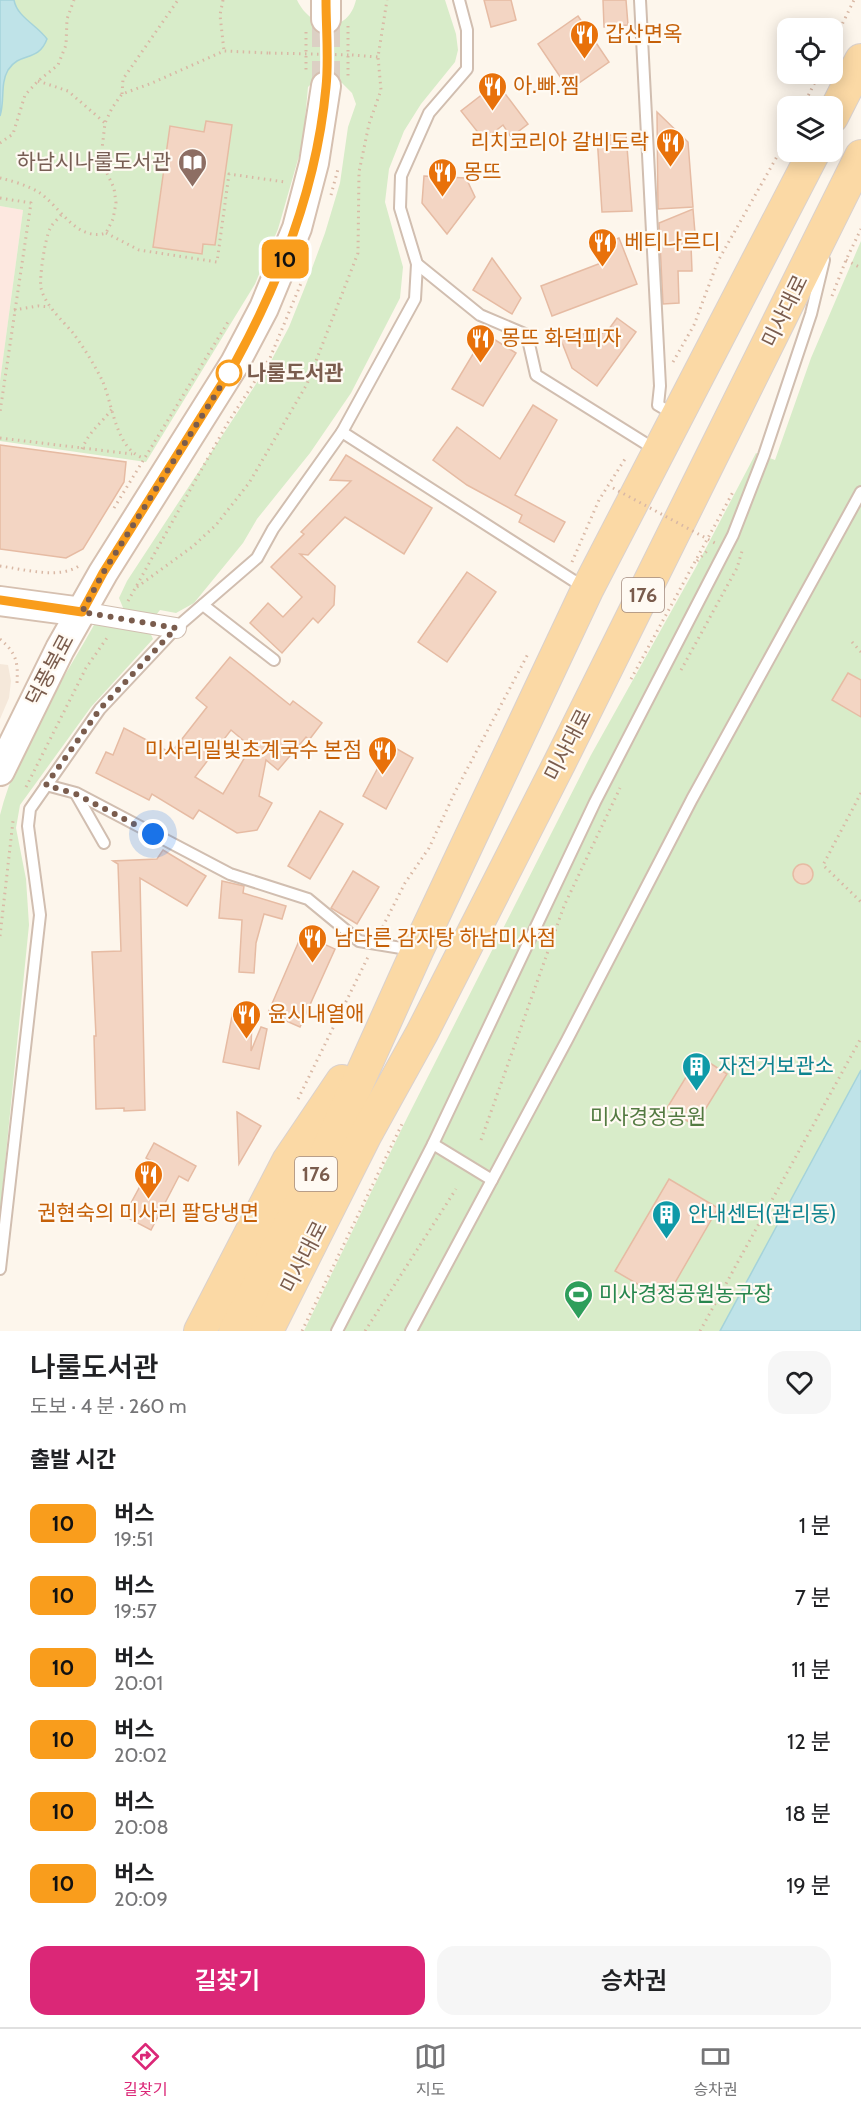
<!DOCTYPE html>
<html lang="ko">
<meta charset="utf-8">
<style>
:root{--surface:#fff;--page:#f6f6f6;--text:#202124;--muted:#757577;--line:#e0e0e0;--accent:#db2777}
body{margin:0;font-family:Cabin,"Noto Sans KR",sans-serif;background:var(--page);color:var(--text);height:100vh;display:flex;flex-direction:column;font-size:22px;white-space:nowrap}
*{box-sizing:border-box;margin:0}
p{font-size:20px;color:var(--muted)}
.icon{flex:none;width:33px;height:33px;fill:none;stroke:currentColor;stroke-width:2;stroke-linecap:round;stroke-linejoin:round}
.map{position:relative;height:1331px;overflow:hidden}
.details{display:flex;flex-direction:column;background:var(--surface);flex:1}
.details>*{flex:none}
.badge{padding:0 12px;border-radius:9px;font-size:21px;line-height:39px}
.tools{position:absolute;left:777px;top:18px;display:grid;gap:12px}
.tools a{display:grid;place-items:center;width:66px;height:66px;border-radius:12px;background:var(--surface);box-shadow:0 3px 15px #0003;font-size:30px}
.you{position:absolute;width:30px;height:30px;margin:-15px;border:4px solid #fff;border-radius:50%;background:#1a73e8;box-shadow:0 0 0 9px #1a73e833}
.map>.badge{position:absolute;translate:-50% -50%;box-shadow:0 0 0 3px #fff}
h2{padding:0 30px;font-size:22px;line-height:54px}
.round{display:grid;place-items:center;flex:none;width:63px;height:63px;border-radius:18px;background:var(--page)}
.summary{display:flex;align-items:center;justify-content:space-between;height:102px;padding:0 30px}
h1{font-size:28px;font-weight:600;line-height:45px}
.button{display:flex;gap:12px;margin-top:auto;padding:12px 30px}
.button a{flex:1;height:69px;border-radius:18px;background:var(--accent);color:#fff;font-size:24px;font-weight:600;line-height:69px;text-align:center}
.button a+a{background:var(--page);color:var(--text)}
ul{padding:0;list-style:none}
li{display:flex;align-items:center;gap:18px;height:72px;padding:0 30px}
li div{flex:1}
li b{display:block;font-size:22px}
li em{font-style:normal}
li .badge{min-width:66px;font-weight:700;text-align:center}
.tabs{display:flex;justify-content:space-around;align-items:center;height:84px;border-top:2px solid var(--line);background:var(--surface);font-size:16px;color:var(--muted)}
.tabs a{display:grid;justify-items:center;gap:3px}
.tabs .current{color:var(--accent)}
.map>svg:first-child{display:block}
</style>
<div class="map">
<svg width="861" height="1331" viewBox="0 0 861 1331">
<rect width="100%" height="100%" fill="#fdf6ec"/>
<polygon fill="#f5e8da" points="0,664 8,665 11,681 9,698 0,719"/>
<polygon fill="#fde8e0" points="0,206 23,210 0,381"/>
<g fill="#d8ecc9">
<path d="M0 0H297C310 28 347 37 356 0H445L456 34 458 50 455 62 421 104 404 131 389 169 385 202 403 267 400 298 351 393 310 453 257 519 243 543 194 603 176 613 160 610 147 626 153 639 91 707 20 805 16 828 26 879 29 925 0 1213V815C17 747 60 686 94 625L112 619 124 610 119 598 127 581 271 361 289 327 307 282 325 233 340 183 348 127 356 104 352 93 342 83 332 80 313 82 308 87 303 142 278 229 255 284 146 462 0 441V381L23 210 0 206Z"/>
<polygon points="861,241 861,1331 304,1331 407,1118 591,755 696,567 756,453 775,460 811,358"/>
</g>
<g fill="#bfe3e8" stroke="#a5d3da" stroke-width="1.5">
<path d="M0 0H14C17 17 37 25 47 39 38 63 20 51 8 70 0 84 5 100 0 116Z"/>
<polygon points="861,1070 861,1331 720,1331"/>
</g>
<g fill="#f3d5c3" stroke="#e6bba3" stroke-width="1.5" fill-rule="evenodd">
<polygon points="484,0 511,0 516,20 491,27"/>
<polygon points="603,0 626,0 628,25 604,27"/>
<polygon points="578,16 609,62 569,90 538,44"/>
<polygon points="497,83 528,124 511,137 503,125 484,140 461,111"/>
<polygon points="657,112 688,142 693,207 658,209"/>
<polygon points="206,121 232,125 215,245 203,244 202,254 153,247 170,126 204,132"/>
<polygon points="626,134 632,211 602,212 597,136"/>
<polygon points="424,176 466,178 475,197 447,234 422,203"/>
<polygon points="693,209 696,245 691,245 692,271 678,271 679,303 663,304 659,223"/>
<polygon points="619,238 637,284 552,316 541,286 601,263 595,247"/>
<polygon points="492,258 521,298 512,314 473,290"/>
<polygon points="617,318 636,332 597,386 572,368 559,335 606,333"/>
<polygon points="492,338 516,353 483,406 452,389 482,339"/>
<polygon points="533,405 557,420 515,495 565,522 554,542 519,522 522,515 467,485 433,460 457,427 500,459"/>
<polygon points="0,445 126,462 124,482 83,549 66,558 0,549"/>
<polygon points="346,455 432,508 404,554 345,517 308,555 300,554 335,586 334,605 318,623 313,618 282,653 250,623 268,603 283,617 302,597 271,567 304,534 301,532 351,481 330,480"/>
<polygon points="467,572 496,592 447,662 418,642"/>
<path d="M230 657 290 705 293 701 322 723 309 740 306 737 278 770 266 760 259 796 272 803 257 830 237 833 199 810 193 819 152 794 149 800 96 773 106 752 113 755 124 728 171 753 207 707 196 698ZM231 730 251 747 223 794 195 777Z"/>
<polygon points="848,673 861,680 861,717 832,700"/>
<polygon points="390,745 413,758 386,809 363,796"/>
<polygon points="320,811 343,824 310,879 288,866"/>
<polygon points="163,850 206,876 187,906 140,878 145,1110 124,1111 124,1108 96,1109 94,1036 96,1036 92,952 121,951 118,864 113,861 157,859"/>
<circle cx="803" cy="874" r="10"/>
<polygon points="353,871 379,887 357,924 331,908"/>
<polygon points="222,881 244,886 243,893 286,906 282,919 264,914 256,943 254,973 239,972 242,920 219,918"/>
<polygon points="302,934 335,949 300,1027 268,1013"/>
<polygon points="233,1011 252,1015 251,1051 261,1027 267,1029 259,1069 223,1062"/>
<polygon points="699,1056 727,1074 695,1126 667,1108"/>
<polygon points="237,1112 261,1126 239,1164"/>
<polygon points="154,1143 196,1166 188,1181 179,1176 151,1230 124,1216 153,1162 146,1158"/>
<polygon points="669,1179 718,1208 665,1300 615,1271"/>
</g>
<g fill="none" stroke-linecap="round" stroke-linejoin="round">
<polyline stroke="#dcd0c4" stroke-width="28" stroke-dasharray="28 14" stroke-linecap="butt" points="326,19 326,86"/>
<defs>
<g id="lane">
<polyline points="640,0 660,386 658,405 675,415"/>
<polyline points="417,264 480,315 527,335 536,375 656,450"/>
<polyline points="342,432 585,588"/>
<polyline points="203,605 274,660"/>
<polyline points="46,785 76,793 230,874 308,899 359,941 413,950"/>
<polyline points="76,794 104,843"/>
<polyline points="433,1144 492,1180"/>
<polyline points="0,1269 40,915 28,826 30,809 100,709 176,628 257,558 273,529 342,432 415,299 417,264 400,208 401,176 429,113 467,69 467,30 459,0"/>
<polyline points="337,1331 433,1144 595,802 733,535 764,455 811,314 824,260"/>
<polyline points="411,1331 567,1040 692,799 861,492"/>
</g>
<polyline id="street" points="82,612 176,628"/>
<g id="secondary">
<polyline points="326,0 326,19"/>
<polyline points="0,601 82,612"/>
<polyline points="0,771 60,649 103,573 235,363 264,308 297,228 314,163 326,86"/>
</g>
<g id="primary">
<polyline points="832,117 861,60"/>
<polyline points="200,1331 288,1161 342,1081"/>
<polyline points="235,1331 322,1162 417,951 587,590 814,152"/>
<polyline points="267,1331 365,1136 422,1033 560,762 861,156"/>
</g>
</defs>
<use href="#lane" stroke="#d1beb0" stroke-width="14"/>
<use href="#street" stroke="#d1beb0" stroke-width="22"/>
<use href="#secondary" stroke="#d6c0b0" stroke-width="32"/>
<use href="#primary" stroke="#dad1cd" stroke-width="34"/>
<g stroke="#d9b8a5" stroke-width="3" stroke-dasharray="1.5 4.5" stroke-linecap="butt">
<polyline points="223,0 220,15 224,51"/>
<polyline points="348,26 348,76"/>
<polyline points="306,32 306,73"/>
<polyline points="832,45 854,0"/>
<polyline points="352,55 378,57"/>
<polyline points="38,81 68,91 105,123"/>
<polyline points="122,94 123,79 178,0"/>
<polyline points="803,106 819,74"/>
<polyline points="0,143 13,134 25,95 38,81 58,65 66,45 67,19 74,0"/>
<path d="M0 178C13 181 29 186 40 193 60 207 77 242 106 233L113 219 116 203 114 188 104 167 102 149 105 123 112 108 122 94 152 83 224 51 269 53"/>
<polyline points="331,195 338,169"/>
<polyline points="0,198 31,203 0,412"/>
<path d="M61 215C58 219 52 224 50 229 45 238 39 279 41 288 45 305 62 320 73 333 84 348 94 364 102 380 113 404 115 448 143 458"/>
<polyline points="106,233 139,250 217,262 229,174 285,182"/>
<polyline points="846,260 861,268"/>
<polyline points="832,296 846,260 861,229"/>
<polyline points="14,310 38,306 50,307"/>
<polyline points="673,362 694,325 718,261 788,137"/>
<polyline points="0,438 132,454"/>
<path d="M82 449C90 430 100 425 112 409"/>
<polyline points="114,508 228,322"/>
<polyline points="697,561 707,551"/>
<polyline points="572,562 599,500 625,459"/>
<path d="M0 566C23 569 61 580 80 565"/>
<polyline points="137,587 192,547 216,525 249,483 307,384 358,253 359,172 369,124 381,90 378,57 387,0"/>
<polyline points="128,601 227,424 270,358 309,264"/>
<path d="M0 639C17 654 18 662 17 683"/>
<polyline points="852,642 861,652"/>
<polyline points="681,670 737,568 742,551"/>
<polyline points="631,679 733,492"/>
<polyline points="26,787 86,668 109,635"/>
<polyline points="861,793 823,865 861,902"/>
<polyline points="380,932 405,883 429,848 455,792 529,652"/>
<polyline points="0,936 13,821"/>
<polyline points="298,1099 368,957"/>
<polyline points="481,1140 564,906 620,788"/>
<polyline points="302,1331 403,1122"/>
<polyline points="365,1331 456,1189"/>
<polyline points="700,1331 861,1038"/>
</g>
<use href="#lane" stroke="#fff" stroke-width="10"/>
<use href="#street" stroke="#fff" stroke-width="20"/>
<use href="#secondary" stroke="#fff" stroke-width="28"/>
<use href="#primary" stroke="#fbd9a5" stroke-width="32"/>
<g stroke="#d9b8a5" stroke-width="3" stroke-dasharray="1.5 4.5" stroke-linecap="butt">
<polyline points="269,53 352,55"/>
<polyline points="613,488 715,543"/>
</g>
</g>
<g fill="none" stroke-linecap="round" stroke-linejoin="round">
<defs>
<path id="line" d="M0 600 82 612 103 573 235 363C282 277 317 186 326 87 329 59 326 29 326 0"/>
</defs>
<use href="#line" stroke="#fff" stroke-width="14"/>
<use href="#line" stroke="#f99d1c" stroke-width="9"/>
<polyline stroke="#7a5c4d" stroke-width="6" stroke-dasharray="0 10.8" points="153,834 76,794 46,785 100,709 176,628 82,612 103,573 229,373"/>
</g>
<defs>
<symbol id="restaurant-pin" viewBox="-11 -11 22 30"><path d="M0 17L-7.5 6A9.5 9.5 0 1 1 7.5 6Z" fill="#e8710a" stroke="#fffaf3"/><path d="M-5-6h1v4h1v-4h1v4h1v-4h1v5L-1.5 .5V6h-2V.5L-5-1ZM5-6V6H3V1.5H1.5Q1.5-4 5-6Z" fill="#fff"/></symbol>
<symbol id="library-pin" viewBox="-11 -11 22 30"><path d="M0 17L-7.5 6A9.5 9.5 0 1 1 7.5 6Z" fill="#8d6e63" stroke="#fffaf3"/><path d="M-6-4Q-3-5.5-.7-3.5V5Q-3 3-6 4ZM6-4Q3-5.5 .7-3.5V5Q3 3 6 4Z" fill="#fff"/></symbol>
<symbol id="building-pin" viewBox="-11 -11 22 30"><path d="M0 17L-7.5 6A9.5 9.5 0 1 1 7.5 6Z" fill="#0f9aa8" stroke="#fffaf3"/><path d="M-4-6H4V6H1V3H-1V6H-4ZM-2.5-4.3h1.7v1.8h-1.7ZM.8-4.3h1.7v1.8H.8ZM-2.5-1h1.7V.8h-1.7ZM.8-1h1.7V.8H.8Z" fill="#fff"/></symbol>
<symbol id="stadium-pin" viewBox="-11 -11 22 30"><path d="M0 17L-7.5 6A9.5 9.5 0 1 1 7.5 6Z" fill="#2e9e5b" stroke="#fffaf3"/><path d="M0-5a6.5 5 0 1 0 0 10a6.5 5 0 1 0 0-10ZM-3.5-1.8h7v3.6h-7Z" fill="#fff"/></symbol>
</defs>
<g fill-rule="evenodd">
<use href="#restaurant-pin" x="568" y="18" width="33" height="45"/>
<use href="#restaurant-pin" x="476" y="70" width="33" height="45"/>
<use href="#restaurant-pin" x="654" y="126" width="33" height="45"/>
<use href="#library-pin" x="176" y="146" width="33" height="45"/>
<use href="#restaurant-pin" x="426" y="156" width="33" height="45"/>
<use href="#restaurant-pin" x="586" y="226" width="33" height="45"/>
<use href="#restaurant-pin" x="464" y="322" width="33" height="45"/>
<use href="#restaurant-pin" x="366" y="734" width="33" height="45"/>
<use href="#restaurant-pin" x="296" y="922" width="33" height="45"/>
<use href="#restaurant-pin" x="230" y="998" width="33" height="45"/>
<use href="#building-pin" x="680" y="1050" width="33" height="45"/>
<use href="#restaurant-pin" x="132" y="1158" width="33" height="45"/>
<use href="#building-pin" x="650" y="1198" width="33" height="45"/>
<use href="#stadium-pin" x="562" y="1278" width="33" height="45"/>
</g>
<circle fill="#fff" stroke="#f99d1c" stroke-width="3" cx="229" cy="373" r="12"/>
<g text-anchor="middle" stroke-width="4.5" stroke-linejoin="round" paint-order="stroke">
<g fill="#fffaf3" stroke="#a28b7f" stroke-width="1.5">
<rect x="622" y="578" width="42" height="34" rx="4.5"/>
<rect x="295" y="1157" width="42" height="34" rx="4.5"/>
</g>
<g font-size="20" font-weight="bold" fill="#7a5c4d">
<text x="643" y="602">176</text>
<text x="316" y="1181">176</text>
</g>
<g font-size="21" fill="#c56008" stroke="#fffaf3" text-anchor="start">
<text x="605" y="41">갑산면옥</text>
<text x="513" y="93">아.빠.찜</text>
<text x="649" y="149" text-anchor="end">리치코리아 갈비도락</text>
<text x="463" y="179">몽뜨</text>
<text x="624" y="249">베티나르디</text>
<text x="501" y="345">몽뜨 화덕피자</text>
<text x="362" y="757" text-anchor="end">미사리밀빛초계국수 본점</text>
<text x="334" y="945">남다른 감자탕 하남미사점</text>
<text x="268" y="1021">윤시내열애</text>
<text x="148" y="1220" text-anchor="middle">권현숙의 미사리 팔당냉면</text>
</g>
<g font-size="21" fill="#785e54" stroke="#fffaf3" text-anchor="end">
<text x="171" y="169">하남시나룰도서관</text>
</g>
<g font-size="21" fill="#7a5c4d" stroke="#fffaf3">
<text transform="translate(785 311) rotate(-64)" y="7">미사대로</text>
<text transform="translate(50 670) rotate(-62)" y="7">덕풍북로</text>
<text transform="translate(568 745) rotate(-63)" y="7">미사대로</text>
<text transform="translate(304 1257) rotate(-63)" y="7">미사대로</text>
</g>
<g font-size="21" font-weight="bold" fill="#7a5c4d" stroke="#fffaf3" text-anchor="start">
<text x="247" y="380">나룰도서관</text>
</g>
<g font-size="21" fill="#0d838f" stroke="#fffaf3" text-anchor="start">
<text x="718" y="1073">자전거보관소</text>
<text x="688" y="1221">안내센터(관리동)</text>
</g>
<g font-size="21" fill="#537a41" stroke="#fffaf3">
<text x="648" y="1124">미사경정공원</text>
</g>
<g font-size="21" fill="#27864d" stroke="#fffaf3" text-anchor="start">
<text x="599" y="1301">미사경정공원농구장</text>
</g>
</g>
</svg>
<div class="tools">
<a><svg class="icon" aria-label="locate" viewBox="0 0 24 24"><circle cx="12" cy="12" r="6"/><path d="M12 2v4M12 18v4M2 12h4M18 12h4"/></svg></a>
<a><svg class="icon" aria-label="layers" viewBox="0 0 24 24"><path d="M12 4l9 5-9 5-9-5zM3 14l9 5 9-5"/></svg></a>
</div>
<div class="you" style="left:153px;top:834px"></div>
<b class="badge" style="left:285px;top:259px;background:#f99d1c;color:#111">10</b>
</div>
<section class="details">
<div class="summary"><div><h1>나룰도서관</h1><p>도보 · 4 분 · 260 m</p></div><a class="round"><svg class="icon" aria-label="heart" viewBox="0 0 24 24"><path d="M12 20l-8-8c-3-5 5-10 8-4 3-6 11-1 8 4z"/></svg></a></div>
<h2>출발 시간</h2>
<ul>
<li><span class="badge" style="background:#f99d1c;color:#111">10</span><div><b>버스</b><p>19:51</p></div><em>1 분</em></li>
<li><span class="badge" style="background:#f99d1c;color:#111">10</span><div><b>버스</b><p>19:57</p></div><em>7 분</em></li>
<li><span class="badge" style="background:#f99d1c;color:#111">10</span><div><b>버스</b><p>20:01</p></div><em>11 분</em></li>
<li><span class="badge" style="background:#f99d1c;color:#111">10</span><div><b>버스</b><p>20:02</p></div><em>12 분</em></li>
<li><span class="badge" style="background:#f99d1c;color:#111">10</span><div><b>버스</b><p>20:08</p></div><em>18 분</em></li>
<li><span class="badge" style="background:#f99d1c;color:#111">10</span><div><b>버스</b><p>20:09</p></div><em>19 분</em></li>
</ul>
<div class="button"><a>길찾기</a><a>승차권</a></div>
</section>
<nav class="tabs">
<a class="current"><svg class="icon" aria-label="directions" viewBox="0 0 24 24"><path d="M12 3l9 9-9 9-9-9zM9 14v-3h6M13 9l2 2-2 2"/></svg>길찾기</a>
<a><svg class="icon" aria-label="map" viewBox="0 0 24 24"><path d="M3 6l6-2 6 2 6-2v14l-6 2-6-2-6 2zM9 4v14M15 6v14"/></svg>지도</a>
<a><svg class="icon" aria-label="tickets" viewBox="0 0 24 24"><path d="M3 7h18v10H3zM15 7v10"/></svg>승차권</a>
</nav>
